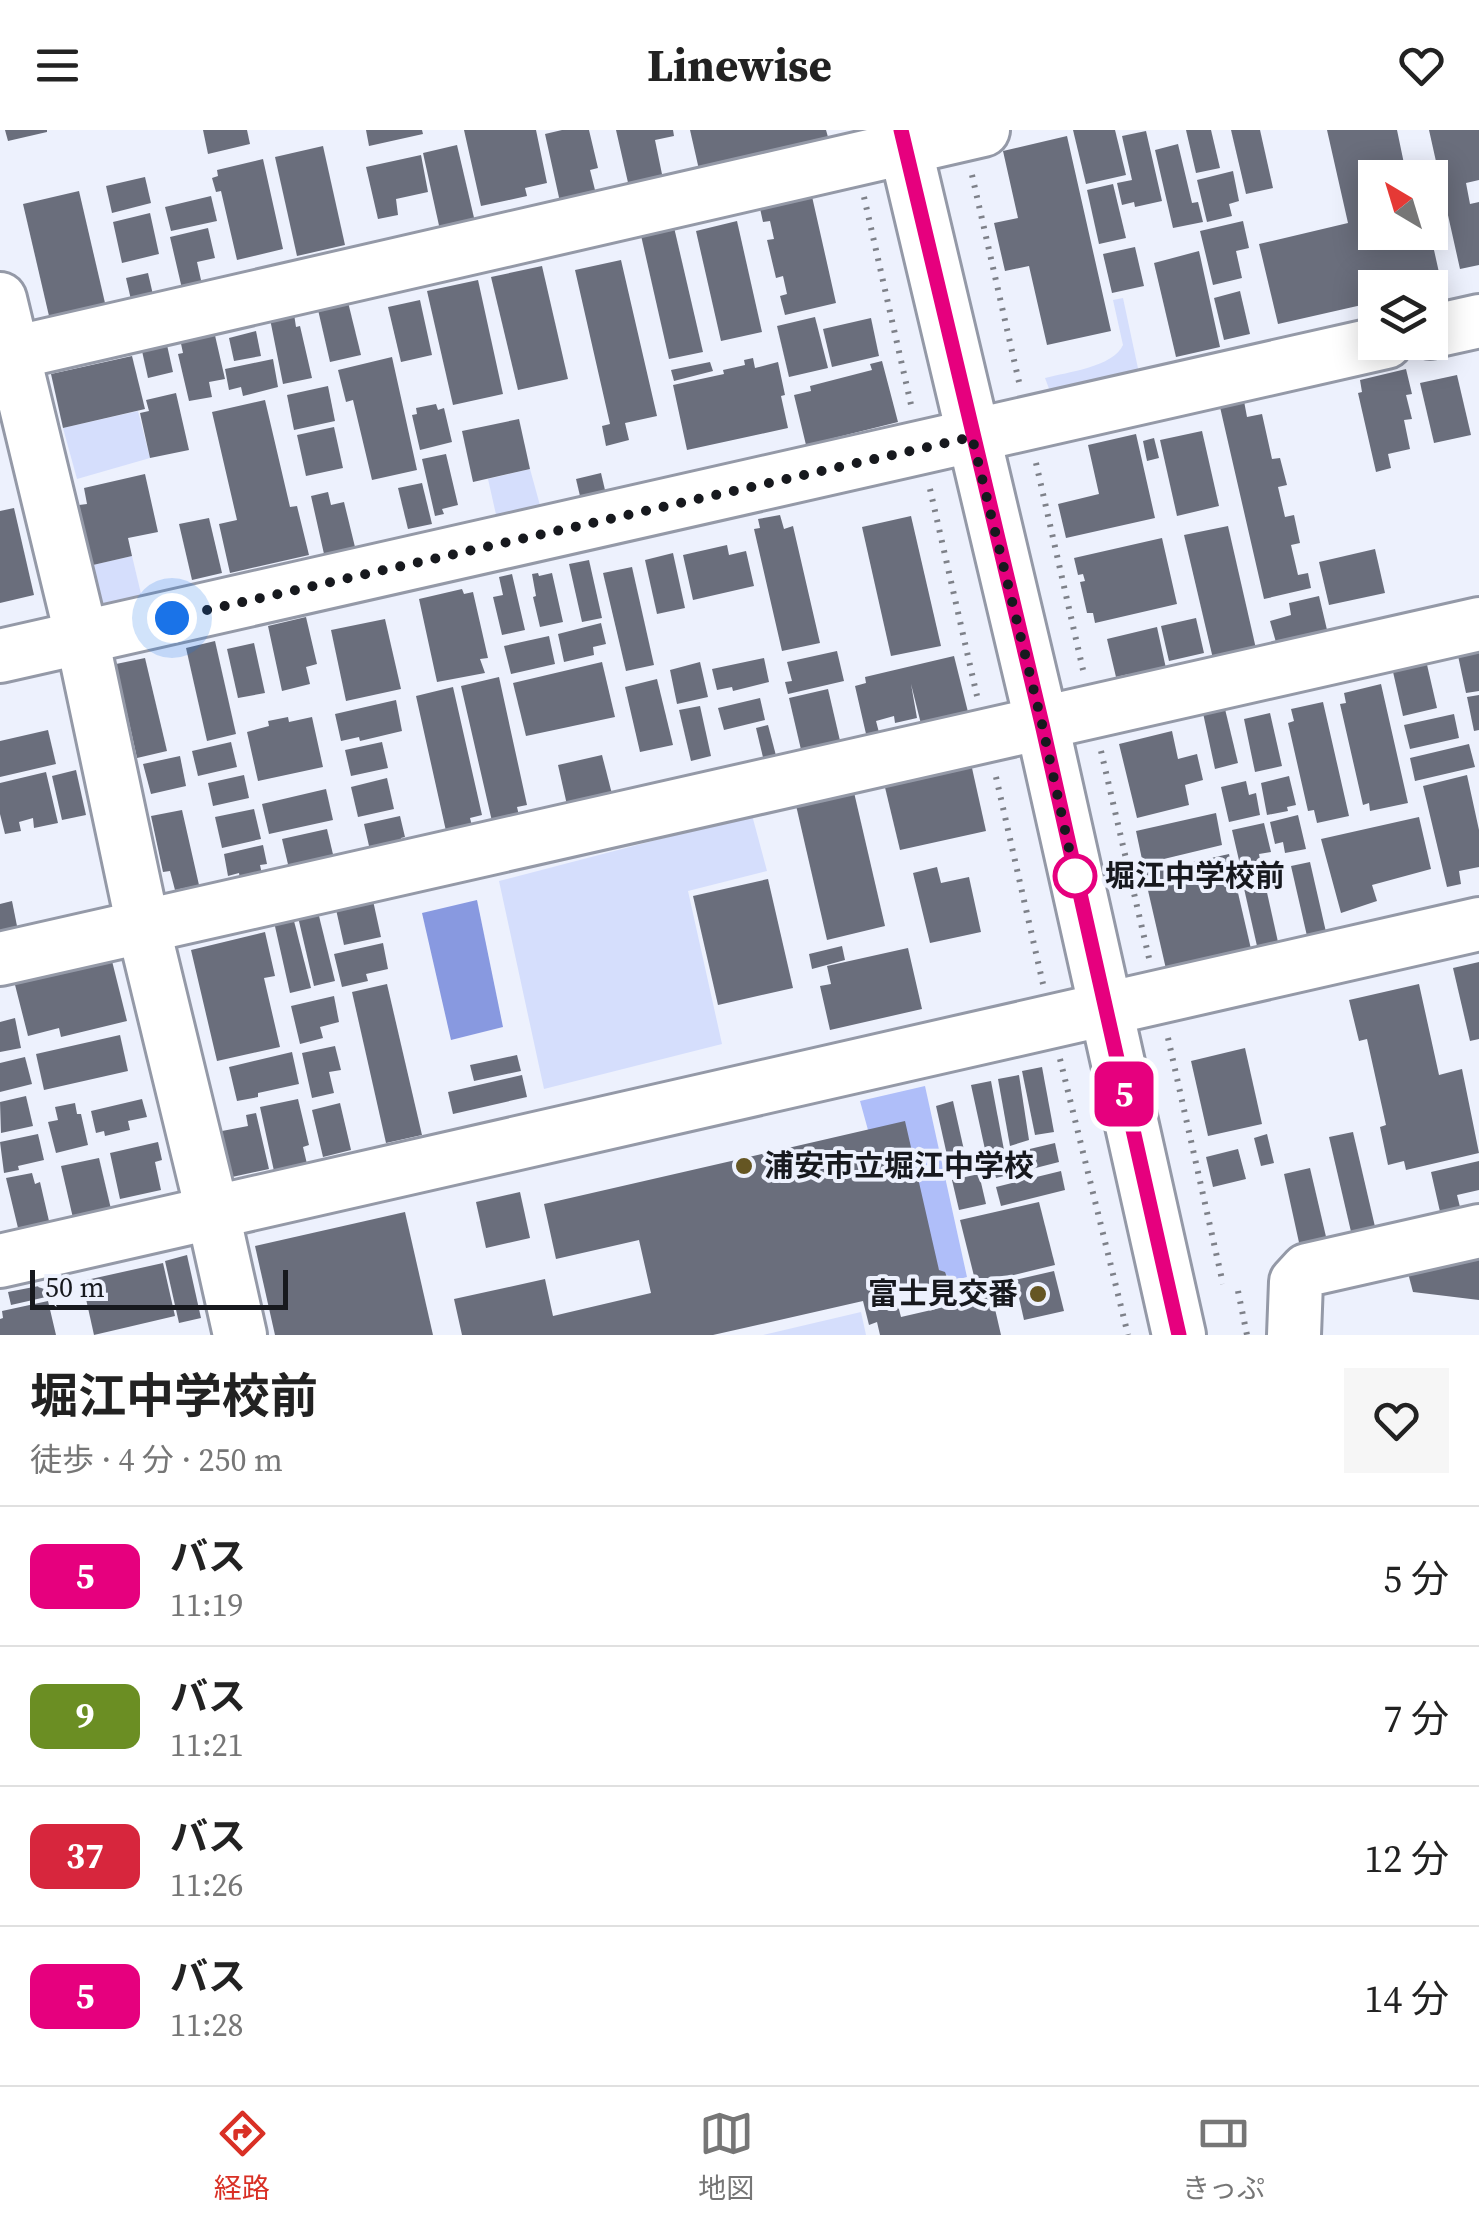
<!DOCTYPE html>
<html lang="ja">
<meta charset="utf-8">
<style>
:root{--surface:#fff;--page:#f6f6f6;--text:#222;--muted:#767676;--line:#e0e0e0;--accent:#d93025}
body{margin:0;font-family:"Source Serif 4","Noto Sans JP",serif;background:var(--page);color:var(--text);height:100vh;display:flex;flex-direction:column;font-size:38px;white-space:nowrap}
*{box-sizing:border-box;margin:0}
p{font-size:32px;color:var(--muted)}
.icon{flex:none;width:55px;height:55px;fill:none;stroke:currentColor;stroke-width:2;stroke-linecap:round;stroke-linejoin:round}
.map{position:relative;height:1205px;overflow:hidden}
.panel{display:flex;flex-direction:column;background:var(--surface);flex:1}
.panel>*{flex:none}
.badge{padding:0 20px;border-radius:15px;font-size:35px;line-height:65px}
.needle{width:65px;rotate:322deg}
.fabs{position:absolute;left:1358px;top:30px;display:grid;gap:20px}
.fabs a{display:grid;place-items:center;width:90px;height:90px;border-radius:0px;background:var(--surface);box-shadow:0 5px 25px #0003;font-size:50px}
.scale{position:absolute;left:30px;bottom:25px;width:258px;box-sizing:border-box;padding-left:10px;border:5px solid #17191e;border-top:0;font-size:28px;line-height:35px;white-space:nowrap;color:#17191e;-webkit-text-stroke:8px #edf1fd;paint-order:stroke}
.you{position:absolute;width:50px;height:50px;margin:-25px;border:8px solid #fff;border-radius:50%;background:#1a73e8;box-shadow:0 0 0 15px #1a73e833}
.map>.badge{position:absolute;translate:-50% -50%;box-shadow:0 0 0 5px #fff}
.round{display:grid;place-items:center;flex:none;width:105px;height:105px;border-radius:0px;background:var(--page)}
.summary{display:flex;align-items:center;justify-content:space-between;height:170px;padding:0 30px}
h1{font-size:48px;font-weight:700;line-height:75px}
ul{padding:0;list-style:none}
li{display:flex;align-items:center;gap:30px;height:140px;padding:0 30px;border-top:2px solid var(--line)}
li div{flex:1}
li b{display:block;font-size:38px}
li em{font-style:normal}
li .badge{min-width:110px;font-weight:700;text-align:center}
header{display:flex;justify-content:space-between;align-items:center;height:130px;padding:0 30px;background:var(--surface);font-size:45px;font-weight:700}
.dock{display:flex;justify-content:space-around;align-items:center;height:140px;border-top:2px solid var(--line);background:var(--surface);font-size:28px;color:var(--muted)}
.dock a{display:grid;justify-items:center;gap:5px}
.dock .selected{color:var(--accent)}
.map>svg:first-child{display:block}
</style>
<header><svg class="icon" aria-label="menu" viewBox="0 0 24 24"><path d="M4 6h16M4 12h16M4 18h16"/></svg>Linewise<svg class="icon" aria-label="heart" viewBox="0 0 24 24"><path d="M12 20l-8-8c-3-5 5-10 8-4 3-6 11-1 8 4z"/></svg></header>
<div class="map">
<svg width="1479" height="1205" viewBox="0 0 1479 1205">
<rect width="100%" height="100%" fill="#edf1fd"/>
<g fill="#d5defc">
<path d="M1123 168 1139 243 1051 264 1045 248C1068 242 1113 237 1123 215L1113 170Z"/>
<polygon points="138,281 150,328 77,349 63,298"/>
<polygon points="530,339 541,379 497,389 488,349"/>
<polygon points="132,426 142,468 103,477 93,435"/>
<polygon points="752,685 767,741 688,761 722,914 544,959 499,751"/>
<polygon points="861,1182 866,1205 763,1205"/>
</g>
<polygon fill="#afbef9" points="925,956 967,1147 948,1152 948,1146 939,1140 868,1000 860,971"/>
<polygon fill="#8899e0" points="477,770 503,897 451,910 422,783"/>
<g fill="#6a6e7c">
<polygon points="5,0 47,0 47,2 8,11"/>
<polygon points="203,0 247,0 250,14 208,24"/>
<polygon points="366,0 422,0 423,4 369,16"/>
<polygon points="464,0 536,0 547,53 525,58 527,66 481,76"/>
<polygon points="562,0 589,0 598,38 590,40 596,64 560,72 545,4"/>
<polygon points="616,0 673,0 674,6 655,10 663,49 629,57"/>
<polygon points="690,0 826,0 830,14 700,44"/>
<polygon points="1073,0 1115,0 1126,45 1086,54"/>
<polygon points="1186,0 1211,0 1220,38 1196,43"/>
<polygon points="1231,0 1260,0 1273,58 1246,64"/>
<polygon points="1327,0 1397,0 1407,48 1375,48 1375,59 1363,62 1370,91 1375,90 1375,102 1430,102 1442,156 1430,159 1375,158 1375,172 1278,194 1259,114 1348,93"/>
<polygon points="1429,0 1479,0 1479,50 1466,53 1470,74 1479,72 1479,135 1460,139"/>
<polygon points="1146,1 1162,71 1135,77 1134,72 1122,75 1117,53 1132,50 1122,6"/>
<polygon points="1067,6 1111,201 1047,215 1029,136 1005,141 994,93 1018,88 1003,21"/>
<polygon points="1178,14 1192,73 1198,72 1203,92 1173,98 1155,20"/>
<polygon points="457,15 475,92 440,100 423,23"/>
<polygon points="323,16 345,115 297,126 275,27"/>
<polygon points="421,25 428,62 396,69 398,85 378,89 366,37"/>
<polygon points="263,29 283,119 237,130 221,61 216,62 212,48 218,46 217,40"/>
<polygon points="1233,41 1239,71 1229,74 1232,86 1207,92 1197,50"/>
<polygon points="145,47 151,73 112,83 106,56"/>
<polygon points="1113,54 1126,108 1099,114 1087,60"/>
<polygon points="79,61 105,173 49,186 23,74"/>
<polygon points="811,62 836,173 785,185 780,166 787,164 783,146 776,148 767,110 774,109 770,91 763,92 759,74"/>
<polygon points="211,66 217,91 171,101 165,77"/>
<polygon points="150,83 159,124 122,133 113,92"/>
<polygon points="737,91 762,202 721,211 696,101"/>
<polygon points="1243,91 1249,118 1236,121 1242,148 1213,155 1200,101"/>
<polygon points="673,93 703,222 669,229 640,101"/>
<polygon points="208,98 215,128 197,132 203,159 183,163 170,107"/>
<polygon points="1135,117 1144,156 1112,163 1103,124"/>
<polygon points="1199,121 1220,217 1176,227 1154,133"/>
<polygon points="621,130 657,286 625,293 629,310 606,316 602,296 610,294 575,140"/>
<polygon points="542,136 568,249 518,260 491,147"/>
<polygon points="148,143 154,169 132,174 126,148"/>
<polygon points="478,150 503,264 453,275 427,161"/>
<polygon points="1240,161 1250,204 1224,210 1214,168"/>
<polygon points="346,164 361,225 330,232 316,171"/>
<polygon points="420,170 432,225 401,232 388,177"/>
<polygon points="294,184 296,197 300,196 312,248 283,254 270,189"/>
<polygon points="815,187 828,238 789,247 777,196"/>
<polygon points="871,188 879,226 832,237 823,199"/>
<polygon points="214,201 225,249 209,252 212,267 189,271 178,224 183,223 180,209"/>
<polygon points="256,201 261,226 234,231 229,208"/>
<polygon points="165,206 173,242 148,248 140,212"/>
<polygon points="132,226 145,279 63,298 51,244"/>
<polygon points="392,227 417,340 372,350 353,270 346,272 338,240"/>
<polygon points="753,228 755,238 778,232 785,265 781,266 788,298 687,320 673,255 724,244 723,240 745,235 744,230"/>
<polygon points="273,229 278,257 243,266 241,257 229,260 225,239"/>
<polygon points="882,231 898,292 806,315 794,265 811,261 810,256 872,240 870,234"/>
<polygon points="710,232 713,241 674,251 671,240"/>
<polygon points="1406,239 1412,264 1406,265 1412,289 1404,290 1410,319 1388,324 1391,338 1376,342 1358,263 1362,262 1360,250"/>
<polygon points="1457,245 1471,305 1434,313 1420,253"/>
<polygon points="328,256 335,291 294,300 287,265"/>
<polygon points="176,263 189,320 150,328 140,283 149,281 146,270"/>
<polygon points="265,270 290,377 297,376 309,425 230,443 219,394 237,390 212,282"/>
<polygon points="1244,271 1247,287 1262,284 1272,329 1280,328 1287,355 1278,357 1285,387 1294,385 1300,413 1291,415 1298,445 1308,443 1311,458 1264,469 1220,277"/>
<polygon points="436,274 438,280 444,278 452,312 420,320 412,285 417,284 416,278"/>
<polygon points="519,289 530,339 473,352 462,301"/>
<polygon points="334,297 343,338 306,346 297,305"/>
<polygon points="1202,301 1219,376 1177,386 1160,310"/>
<polygon points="1136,304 1155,388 1066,408 1058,374 1099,364 1088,315"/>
<polygon points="1154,308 1159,328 1147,331 1143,311"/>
<polygon points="446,324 458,375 442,379 444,384 435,386 422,329"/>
<polygon points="601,343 605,360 580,366 576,349"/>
<polygon points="145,344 158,402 128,408 132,426 93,435 79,375 87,374 84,358"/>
<polygon points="422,353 432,394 408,399 398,358"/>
<polygon points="328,362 331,375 344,372 355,417 324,424 311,366"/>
<polygon points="14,378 34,465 0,473 0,381"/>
<polygon points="780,385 784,399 793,396 820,513 782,521 754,399 760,398 758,389"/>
<polygon points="911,386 941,516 891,526 862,397"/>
<polygon points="209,388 222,443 192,450 179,394"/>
<polygon points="1228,396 1257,523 1214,533 1184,405"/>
<polygon points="1162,408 1177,474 1095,493 1093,483 1087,483 1080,452 1085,451 1083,444 1078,445 1074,428"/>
<polygon points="727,415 729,425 746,421 754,456 693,470 683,425"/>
<polygon points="1375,419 1385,463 1329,475 1319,432"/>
<polygon points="673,423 685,478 657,484 645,430"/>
<polygon points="589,430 602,488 582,492 569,434"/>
<polygon points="632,437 654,535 626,541 603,443"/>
<polygon points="538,443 539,446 552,443 563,492 540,497 533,467 536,466 532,444"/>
<polygon points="512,444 525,500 502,505 493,467 503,465 499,447"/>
<polygon points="462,459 464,464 473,462 488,528 480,529 485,543 437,552 419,469"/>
<polygon points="1319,466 1328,504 1277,516 1270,491 1291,485 1289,473"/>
<polygon points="306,487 317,534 306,537 310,554 282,561 268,496"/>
<polygon points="1196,488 1204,523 1169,531 1161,496"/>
<polygon points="385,489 401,559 346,571 331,500"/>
<polygon points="601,493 606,514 593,517 594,525 564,532 558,504"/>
<polygon points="1157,497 1167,543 1131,552 1129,544 1116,547 1107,509"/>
<polygon points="549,506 555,534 511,544 504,516"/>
<polygon points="215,511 236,604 207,611 186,518"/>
<polygon points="254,513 265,563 238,568 227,519"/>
<polygon points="1479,516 1479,561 1466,563 1457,521"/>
<polygon points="837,521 844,551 788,564 785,552 792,551 787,532"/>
<polygon points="954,526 972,598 925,610 911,554 917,588 895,593 894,586 876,591 882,614 869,617 855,556 866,553 865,547"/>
<polygon points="1425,526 1437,578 1403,586 1391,533"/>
<polygon points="145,528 167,621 137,628 116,534"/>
<polygon points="764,528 769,552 733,561 732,557 717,560 712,539"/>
<polygon points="602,532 615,587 526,606 513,553"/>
<polygon points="700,532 708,567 677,574 670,540"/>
<polygon points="499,547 527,675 517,677 521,694 494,700 461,556"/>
<polygon points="657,549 673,615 640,622 625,557"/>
<polygon points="1381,554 1408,673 1370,681 1369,673 1363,675 1340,574 1346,573 1344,563"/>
<polygon points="453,557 482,685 470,688 474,704 448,710 416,566"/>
<polygon points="828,559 841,615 802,624 789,568"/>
<polygon points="1479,565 1479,600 1474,601 1467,567"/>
<polygon points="760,568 765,590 724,600 718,578"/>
<polygon points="396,570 402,601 360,611 359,607 341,611 335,584"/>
<polygon points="1323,572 1349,686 1317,693 1314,680 1308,681 1288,593 1294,591 1291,579"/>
<polygon points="700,576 711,626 691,631 679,580"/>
<polygon points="1225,579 1238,633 1215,639 1203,583"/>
<polygon points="1270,583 1282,636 1255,642 1244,589"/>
<polygon points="1454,584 1459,608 1410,619 1404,595"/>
<polygon points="288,587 289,592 312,587 323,637 258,651 247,602 269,596 268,591"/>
<polygon points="768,595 779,637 766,640 756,598"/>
<polygon points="48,600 56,634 0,647 0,611"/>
<polygon points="1172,601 1178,629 1197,624 1203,650 1185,655 1189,675 1137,688 1119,614"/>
<polygon points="231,612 237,637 198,646 192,621"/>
<polygon points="382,612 388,638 351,646 345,620"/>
<polygon points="1469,614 1475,637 1415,651 1410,628"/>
<polygon points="602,625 612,664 567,675 558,635"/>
<polygon points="180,626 186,656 151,664 143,634"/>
<polygon points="970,629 986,701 900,720 883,649"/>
<polygon points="76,640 86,685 62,690 52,646"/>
<polygon points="46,642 58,693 34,698 33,688 19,692 21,701 5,704 0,684 0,653"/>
<polygon points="244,645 249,668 213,676 208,653"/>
<polygon points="1467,645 1479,700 1479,737 1459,741 1461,754 1447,757 1423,656"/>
<polygon points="1289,646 1296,675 1287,677 1288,681 1267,685 1261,653"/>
<polygon points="387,648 394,679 358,687 351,657"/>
<polygon points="1246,651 1249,665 1256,663 1260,685 1229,692 1221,657"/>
<polygon points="853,658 885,796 827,810 795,671"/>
<polygon points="326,659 333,690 269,704 262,674"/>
<polygon points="254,679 261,709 222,718 215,687"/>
<polygon points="182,680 199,755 175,760 170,741 163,742 151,686"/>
<polygon points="1216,683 1222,715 1143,734 1136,701"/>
<polygon points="1298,685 1306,719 1285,723 1283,712 1275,714 1270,692"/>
<polygon points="400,686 405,707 401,708 404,721 372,729 364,694"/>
<polygon points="1419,687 1431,739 1372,755 1377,771 1341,783 1321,709"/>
<polygon points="1264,693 1271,722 1259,724 1261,735 1241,739 1232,700"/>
<polygon points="327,699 336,737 291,747 282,709"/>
<polygon points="263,715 267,734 260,735 263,749 241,755 239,743 228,746 224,724"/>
<polygon points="1229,724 1251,819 1166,839 1144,743"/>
<polygon points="1310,732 1326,802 1307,806 1291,736"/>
<polygon points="937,737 941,753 969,747 981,802 930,813 913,743"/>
<polygon points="768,749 793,858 718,875 693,766"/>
<polygon points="1264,749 1278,812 1257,816 1243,754"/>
<polygon points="372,766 381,807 344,815 335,775"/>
<polygon points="12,771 18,801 0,805 0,774"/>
<polygon points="318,782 335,851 314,856 298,787"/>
<polygon points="293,787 311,858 290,863 274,792"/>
<polygon points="265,802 275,846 264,848 280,917 217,931 191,820"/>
<polygon points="383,813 388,839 366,844 368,851 342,857 334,824"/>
<polygon points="842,816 845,830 812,839 809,824"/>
<polygon points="908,818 922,879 830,900 820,856 831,854 827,836"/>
<polygon points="111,827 127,891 61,907 59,898 28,906 13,847"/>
<polygon points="1479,832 1479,909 1470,911 1453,838"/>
<polygon points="387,854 422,1005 386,1013 352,862"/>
<polygon points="1419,854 1439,945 1462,939 1479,1023 1406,1040 1404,1031 1388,1035 1380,997 1386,995 1367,909 1359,911 1349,870"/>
<polygon points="334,866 339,892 320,897 323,908 300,914 291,876"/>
<polygon points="15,888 21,918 0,922 0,892"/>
<polygon points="120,905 128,941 44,960 36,924"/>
<polygon points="335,916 341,940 329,942 334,963 312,968 302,923"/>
<polygon points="1245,918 1262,994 1208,1006 1191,931"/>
<polygon points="292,922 299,954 258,963 258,967 237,971 229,937"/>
<polygon points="517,925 521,941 474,951 470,935"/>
<polygon points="25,927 32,954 0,962 0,933"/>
<polygon points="1042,937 1054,1002 1035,1005 1022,941"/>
<polygon points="522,945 527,967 453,984 448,962"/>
<polygon points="1019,945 1029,1010 1010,1016 998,949"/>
<polygon points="991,951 1004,1020 986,1024 971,955"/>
<polygon points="26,966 33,996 1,1003 0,972"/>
<polygon points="142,969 147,987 128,991 130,1000 105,1006 104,1001 96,1003 91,981"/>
<polygon points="298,969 309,1015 303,1017 307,1034 274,1041 260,977"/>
<polygon points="953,971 968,1038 951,1043 936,976"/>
<polygon points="75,973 77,984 81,984 88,1015 56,1023 48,992 58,990 55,977"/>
<polygon points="340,973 351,1020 323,1027 312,980"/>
<polygon points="256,983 269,1039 232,1047 222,1001 248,996 246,985"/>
<polygon points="905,991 939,1140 945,1142 948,1150 895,1164 901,1187 992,1166 1001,1205 880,1205 877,1192 869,1195 863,1171 713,1205 462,1205 454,1169 545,1149 553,1186 651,1163 639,1110 556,1129 544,1074"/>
<polygon points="1353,1002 1376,1101 1352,1106 1329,1007"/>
<polygon points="38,1004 44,1030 18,1036 19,1040 4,1043 0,1012"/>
<polygon points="1267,1004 1274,1033 1261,1036 1254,1008"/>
<polygon points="158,1012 162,1030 155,1032 161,1060 120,1069 110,1023"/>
<polygon points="1055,1013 1059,1032 996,1048 992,1028"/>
<polygon points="1238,1019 1246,1049 1213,1057 1206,1027"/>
<polygon points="99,1028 111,1079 73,1088 61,1036"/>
<polygon points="1479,1031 1479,1060 1457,1065 1461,1081 1441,1086 1431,1042"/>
<polygon points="1310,1038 1327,1111 1300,1117 1284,1044"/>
<polygon points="1061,1041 1065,1060 1001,1076 996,1057"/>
<polygon points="32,1043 35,1054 40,1052 49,1091 18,1098 6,1048"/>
<polygon points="979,1044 986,1074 959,1080 952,1050"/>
<polygon points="520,1062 530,1108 486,1118 476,1072"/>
<polygon points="1039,1072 1055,1135 976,1154 960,1090"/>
<polygon points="405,1082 433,1205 275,1205 255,1116"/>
<polygon points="187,1125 201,1188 179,1193 165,1131"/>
<polygon points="1479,1127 1479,1170 1413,1162 1408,1143"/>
<polygon points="163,1133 175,1186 94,1205 82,1151"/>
<polygon points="1054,1141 1064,1181 1024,1190 1015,1150"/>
<polygon points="44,1155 46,1167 11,1175 8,1162"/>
<polygon points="48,1171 56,1205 0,1205 0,1189 3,1188 2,1181"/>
</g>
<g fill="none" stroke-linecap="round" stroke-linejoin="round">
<defs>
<g id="minor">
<polyline points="901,0 1042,594 1179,1205"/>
<polyline points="0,169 82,508 143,796 213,1084 240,1205"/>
<polyline points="1430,202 1479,191"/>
<polyline points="0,226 983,0"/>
<polyline points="0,526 1386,212"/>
<polyline points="0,829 1479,494"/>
<polyline points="0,1131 1479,794"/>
<polyline points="1294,1205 1296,1152 1307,1140 1479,1101"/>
</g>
</defs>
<use href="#minor" stroke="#9499a7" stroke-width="58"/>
<g stroke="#7e8189" stroke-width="6" stroke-dasharray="2.5 8" stroke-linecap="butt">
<polyline points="972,45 1019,252"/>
<polyline points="864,67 912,279"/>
<polyline points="1036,333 1083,540"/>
<polyline points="930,359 977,566"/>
<polyline points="1101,621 1149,828"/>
<polyline points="996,647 1043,854"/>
<polyline points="1168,908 1223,1154"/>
<polyline points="1060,929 1128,1205"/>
<polyline points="1238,1161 1247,1205"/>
</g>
<use href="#minor" stroke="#fff" stroke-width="52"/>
</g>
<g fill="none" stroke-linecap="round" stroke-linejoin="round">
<defs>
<polyline id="line" points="901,0 1042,594 1179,1205"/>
</defs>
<use href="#line" stroke="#fff" stroke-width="22"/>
<use href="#line" stroke="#e6007e" stroke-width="15"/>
<polyline stroke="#17191e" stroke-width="10" stroke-dasharray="0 18" points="172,488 972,307 1042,594 1075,746"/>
</g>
<circle fill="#fff" stroke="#e6007e" stroke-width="5" cx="1075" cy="746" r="20"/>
<g fill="#655623" stroke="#edf1fd" stroke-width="4">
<circle cx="744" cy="1036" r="10"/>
<circle cx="1038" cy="1164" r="10"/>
</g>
<g text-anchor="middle" stroke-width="8" stroke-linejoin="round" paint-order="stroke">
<g font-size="30" font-weight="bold" fill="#17191e" stroke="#edf1fd" text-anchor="start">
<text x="1105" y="756">堀江中学校前</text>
</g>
<g font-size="30" font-weight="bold" fill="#17191e" stroke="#edf1fd" text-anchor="start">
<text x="764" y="1046">浦安市立堀江中学校</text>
<text x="1018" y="1174" text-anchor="end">富士見交番</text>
</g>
</g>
</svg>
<div class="fabs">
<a><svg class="needle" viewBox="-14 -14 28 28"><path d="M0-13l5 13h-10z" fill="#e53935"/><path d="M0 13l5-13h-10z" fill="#767676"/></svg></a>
<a><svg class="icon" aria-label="layers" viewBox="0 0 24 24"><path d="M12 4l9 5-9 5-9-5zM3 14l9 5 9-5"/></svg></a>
</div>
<div class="scale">50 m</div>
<div class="you" style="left:172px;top:488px"></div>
<b class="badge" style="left:1124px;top:964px;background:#e6007e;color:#fff">5</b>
</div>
<section class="panel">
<div class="summary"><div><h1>堀江中学校前</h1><p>徒歩 · 4 分 · 250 m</p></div><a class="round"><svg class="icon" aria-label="heart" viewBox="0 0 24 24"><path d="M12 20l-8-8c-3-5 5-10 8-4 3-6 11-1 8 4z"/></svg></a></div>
<ul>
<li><span class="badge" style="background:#e6007e;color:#fff">5</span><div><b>バス</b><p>11:19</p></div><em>5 分</em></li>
<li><span class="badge" style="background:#6b8e23;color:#fff">9</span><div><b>バス</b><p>11:21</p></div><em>7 分</em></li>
<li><span class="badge" style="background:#d7263d;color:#fff">37</span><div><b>バス</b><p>11:26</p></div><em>12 分</em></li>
<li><span class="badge" style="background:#e6007e;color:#fff">5</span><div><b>バス</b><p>11:28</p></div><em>14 分</em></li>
</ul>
</section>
<nav class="dock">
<a class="selected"><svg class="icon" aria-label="directions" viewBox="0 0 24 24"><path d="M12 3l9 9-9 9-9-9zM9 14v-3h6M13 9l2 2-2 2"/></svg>経路</a>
<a><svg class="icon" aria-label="map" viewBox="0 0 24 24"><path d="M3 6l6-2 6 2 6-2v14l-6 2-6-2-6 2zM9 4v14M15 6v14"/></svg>地図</a>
<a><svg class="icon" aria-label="tickets" viewBox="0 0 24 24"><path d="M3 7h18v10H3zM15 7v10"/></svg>きっぷ</a>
</nav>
